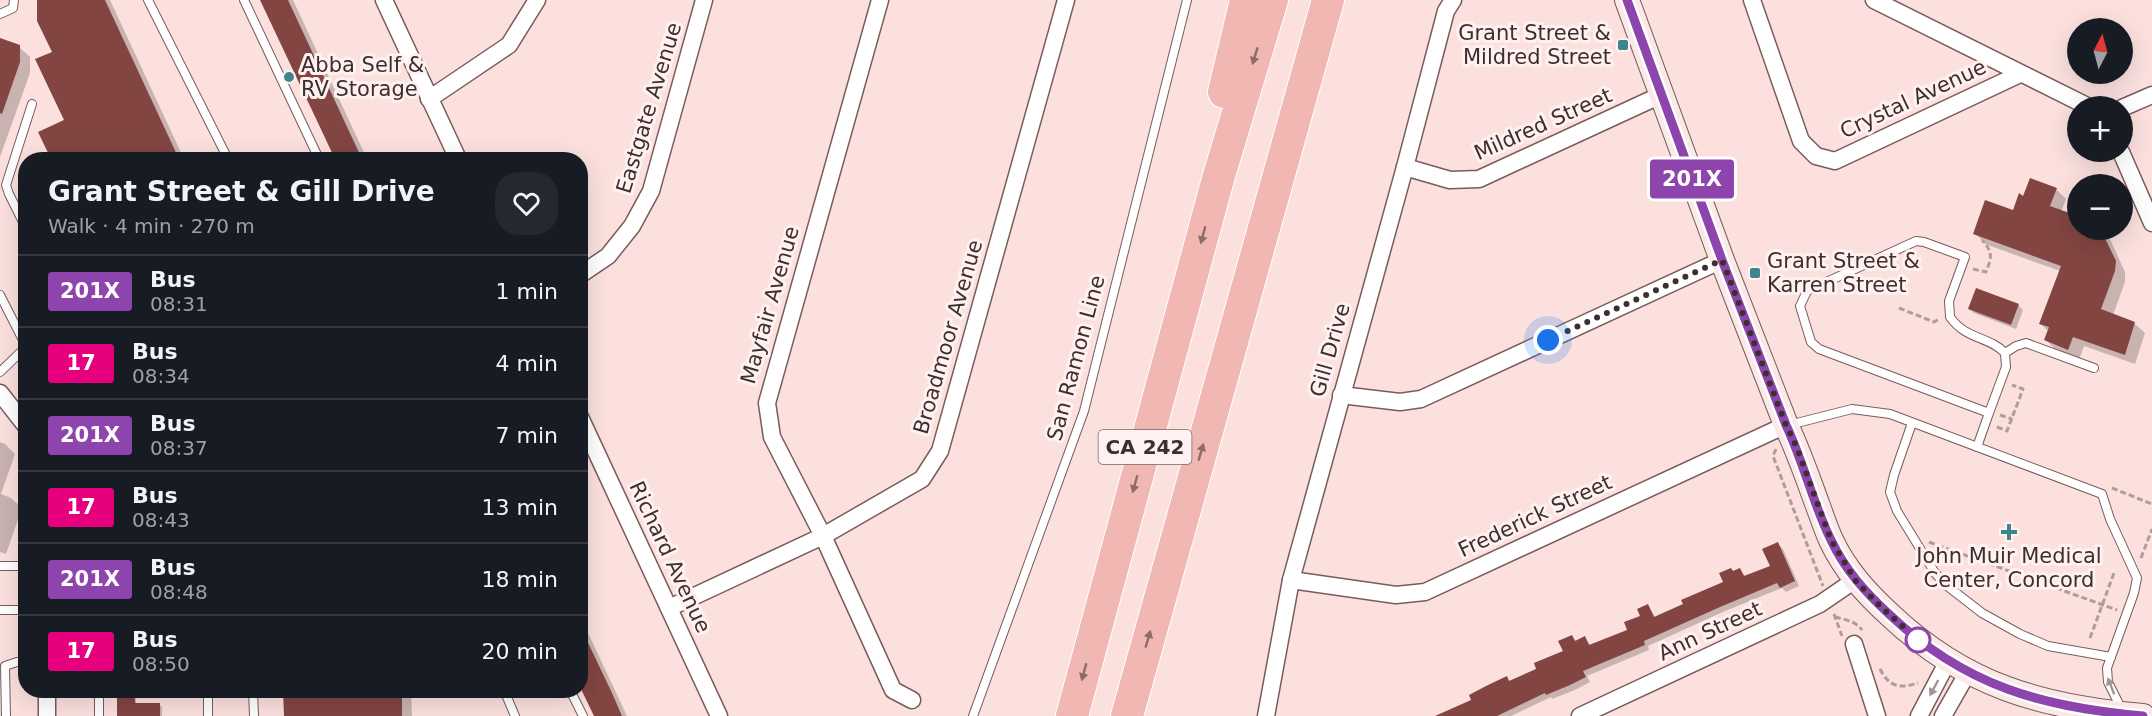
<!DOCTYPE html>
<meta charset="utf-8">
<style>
:root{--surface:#171b24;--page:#242831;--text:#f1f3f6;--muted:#9ea1a6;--line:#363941}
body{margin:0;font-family:"DejaVu Sans",sans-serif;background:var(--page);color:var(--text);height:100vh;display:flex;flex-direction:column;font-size:22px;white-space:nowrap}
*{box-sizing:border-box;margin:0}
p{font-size:20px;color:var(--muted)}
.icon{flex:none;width:33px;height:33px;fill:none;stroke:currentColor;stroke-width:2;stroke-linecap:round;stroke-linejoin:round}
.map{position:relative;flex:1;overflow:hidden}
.drawer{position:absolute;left:18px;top:152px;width:570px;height:546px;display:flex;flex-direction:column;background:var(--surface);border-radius:24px;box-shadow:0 6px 24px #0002}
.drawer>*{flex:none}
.badge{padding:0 12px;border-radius:4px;font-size:21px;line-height:39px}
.needle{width:39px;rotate:6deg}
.tools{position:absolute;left:2067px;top:18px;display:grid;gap:12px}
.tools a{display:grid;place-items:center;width:66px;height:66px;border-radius:50%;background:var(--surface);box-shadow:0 6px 24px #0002;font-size:30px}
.you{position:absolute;width:30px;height:30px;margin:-15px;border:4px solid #fff;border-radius:50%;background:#1a73e8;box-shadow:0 0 0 9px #1a73e833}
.map>.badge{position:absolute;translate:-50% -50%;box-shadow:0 0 0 3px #fff}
.round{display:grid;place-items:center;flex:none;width:63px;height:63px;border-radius:24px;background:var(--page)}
.headline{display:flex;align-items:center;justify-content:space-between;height:102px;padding:0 30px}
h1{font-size:28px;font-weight:800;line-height:45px}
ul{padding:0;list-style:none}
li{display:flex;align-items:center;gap:18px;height:72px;padding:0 30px;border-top:2px solid var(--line)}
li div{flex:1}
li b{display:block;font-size:22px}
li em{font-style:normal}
li .badge{min-width:66px;font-weight:700;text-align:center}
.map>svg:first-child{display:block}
</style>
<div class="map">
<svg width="2152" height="716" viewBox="0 0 2152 716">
<rect width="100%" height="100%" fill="#fbe0de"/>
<g fill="#0003">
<polygon points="39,0 110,0 184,159 52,159 66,121 54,52"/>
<polygon points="262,0 293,0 367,159 336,159"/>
<polygon points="0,40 19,47 30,57 30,73 0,157"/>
<polygon points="2056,189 2066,199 2061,212 2078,230 2100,230 2110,239 2125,272 2125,282 2113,315 2134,323 2145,333 2135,364 2084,346 2079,360 2056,350 2046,340 2048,331 2041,324 2060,271 1985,244 1975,233 2014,211 2023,198"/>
<polygon points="2018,305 2023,310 2016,329 1974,313 1970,309"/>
<polygon points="0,442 5,444 15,454 1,494 11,498 22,508 6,554 0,552"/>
<polygon points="1778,544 1783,549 1799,586 1786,592 1782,588 1725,611 1648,646 1649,650 1587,676 1590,682 1575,690 1552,699 1551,697 1511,716 1439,716 1473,700 1507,678 1511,682 1538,669 1565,652 1572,636 1577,642 1585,638 1591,646 1629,631 1642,617 1648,606 1656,618 1685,605 1725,583 1734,573 1740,570 1746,577 1772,567"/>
<polygon points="580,616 627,716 596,716 580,682"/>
<polygon points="134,690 136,692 136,705 160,705 162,707 162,716 119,716"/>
<polygon points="285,690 411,690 412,716 285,716"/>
</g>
<g fill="#824542">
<polygon points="37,0 105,0 179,159 51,159 38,132 64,120 35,59 52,52 37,21"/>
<polygon points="260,0 288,0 362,159 335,159"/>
<polygon points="0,38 20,45 20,62 2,114 0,113"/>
<polygon points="2030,178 2057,188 2050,206 2078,216 2078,230 2101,230 2116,261 2115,271 2101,309 2135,322 2125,355 2073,337 2068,350 2044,340 2049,327 2039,324 2061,266 1973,234 1985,200 2013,210 2019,193 2023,196"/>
<polygon points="1976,288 2019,304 2011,325 1968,309"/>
<polygon points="1778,542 1795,581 1780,588 1777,583 1720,607 1644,641 1645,645 1583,671 1586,677 1570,685 1546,695 1545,693 1497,716 1435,716 1471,700 1469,695 1486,686 1507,676 1509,681 1536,669 1534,663 1563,651 1558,641 1572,635 1575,641 1585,636 1589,645 1627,630 1624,622 1640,616 1637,609 1648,604 1654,617 1683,604 1681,600 1723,582 1719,573 1731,568 1733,571 1740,568 1744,576 1770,566 1762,549"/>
<polygon points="580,626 612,693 622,716 594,716 580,687"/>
<polygon points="117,690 134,690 135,703 160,703 160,716 117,716"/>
<polygon points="283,690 402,690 402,716 284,716"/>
</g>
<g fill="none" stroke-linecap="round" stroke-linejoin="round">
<defs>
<g id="lane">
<polyline points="148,0 228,159"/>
<polyline points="244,0 319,159"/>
<polyline points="0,14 13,8 14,0"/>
<polyline points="26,228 9,194 6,185 32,104"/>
<polyline points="0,295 26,346"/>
<polyline points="2005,353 2016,346 2026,343 2094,368"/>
<polyline points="0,372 26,347"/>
<polyline points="1912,423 1894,475 1890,492 1897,511 1935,573 1946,585 1982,613 2020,634 2048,646 2111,657"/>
<polyline points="1789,425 1852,409 1890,414 2102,494 2110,519 2137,578 2134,593 2107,668 2108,682 2122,710"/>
<path d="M1977 447 1989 413 1819 349 1811 342 1800 306 1807 291 1916 241 1924 242 1965 257 1949 301 1950 317C1966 340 1989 336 2005 353L2006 367 1989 413"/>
<polyline points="0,566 26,566"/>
<polyline points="0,610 26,610"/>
<polyline points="99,690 99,716"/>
<polyline points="208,690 208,716"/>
<polyline points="253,690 254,716"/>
<polyline points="504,690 515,716"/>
<polyline points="570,690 583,716"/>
<polyline points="6,716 5,666 17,662 26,661"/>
<polyline points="973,716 1084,411 1187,0"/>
</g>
<g id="street">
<polyline points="384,0 458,159"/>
<polyline points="880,0 767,403 772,437 823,536 893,690 912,700"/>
<polyline points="1752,0 1801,141 1816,156 1835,161 2020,74"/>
<polyline points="1874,0 2087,106"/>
<polyline points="429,99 509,45 537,0"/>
<polyline points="2122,108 2152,95"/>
<polyline points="2121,152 2152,223"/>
<polyline points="1405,167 1450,180 1479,179 1661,95"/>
<polyline points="580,275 608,256 632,226 651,191 704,0"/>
<polyline points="0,393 26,426"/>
<polyline points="1341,395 1400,402 1421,399 1722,260"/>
<polyline points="580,417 719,716"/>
<polyline points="1291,580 1396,595 1425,592 1786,425"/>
<polyline points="669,608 823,536 922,479 940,451 1066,0"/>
<polyline points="1854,644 1877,716"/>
<polyline points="47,690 47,716"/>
<polyline points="1266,716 1291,580 1405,167 1446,11 1453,0"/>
<polyline points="1580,716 1820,604 1855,580"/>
<polyline points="1919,716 1948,661"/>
<polyline points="1943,716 1968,672"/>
</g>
<path id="secondary" d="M1627 0 1722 260 1786 425C1799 452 1808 479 1818 506 1822 517 1826 529 1831 540 1845 570 1866 593 1890 615 1965 686 2042 707 2143 716"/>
<g id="highway">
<polyline points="1224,92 1246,0"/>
<polyline points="1072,716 1218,179 1272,0"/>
<polyline points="1127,716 1328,0"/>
</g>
</defs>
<use href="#lane" stroke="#785c5a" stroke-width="10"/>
<use href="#street" stroke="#785c5a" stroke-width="19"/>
<use href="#secondary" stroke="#785c5a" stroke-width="26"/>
<use href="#highway" stroke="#fff" stroke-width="34"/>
<g stroke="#b19c9a" stroke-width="3" stroke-dasharray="6 3" stroke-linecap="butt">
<path d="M1973 269 1986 272C1992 257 1993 252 1982 240"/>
<polyline points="1899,308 1934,322 1939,319"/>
<polyline points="2000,415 2012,419"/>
<polyline points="1997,427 2007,431 2023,389 2012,385"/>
<polyline points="1776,449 1773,456 1823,586"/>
<polyline points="2112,488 2152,504"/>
<polyline points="1929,542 2117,610"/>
<polyline points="2141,558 2152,529"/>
<polyline points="1834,614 1842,636"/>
<path d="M1835 617C1844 619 1857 622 1862 630"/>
<polyline points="2090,638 2114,573"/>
<path d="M1880 669C1889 687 1900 689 1918 683"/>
</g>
<use href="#lane" stroke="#fff" stroke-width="8"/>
<use href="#street" stroke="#fff" stroke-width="16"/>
<use href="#secondary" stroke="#fae9e8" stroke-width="24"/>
<use href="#highway" stroke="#f0b7b3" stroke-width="32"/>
</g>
<defs><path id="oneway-solid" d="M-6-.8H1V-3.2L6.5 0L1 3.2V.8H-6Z" transform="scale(1.5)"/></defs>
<g fill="#8d6c6a">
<use href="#oneway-solid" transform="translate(1255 56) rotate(107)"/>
<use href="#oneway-solid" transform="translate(1203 235) rotate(105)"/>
<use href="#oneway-solid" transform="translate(1201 452) rotate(-74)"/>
<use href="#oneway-solid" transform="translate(1135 484) rotate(105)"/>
<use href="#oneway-solid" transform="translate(1148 639) rotate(-74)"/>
<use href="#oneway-solid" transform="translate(1084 672) rotate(105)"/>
</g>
<g fill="#9e9796">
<use href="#oneway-solid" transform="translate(2111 686) rotate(-111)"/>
<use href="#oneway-solid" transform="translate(1934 688) rotate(118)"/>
</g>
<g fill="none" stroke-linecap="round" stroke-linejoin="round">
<defs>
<path id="line" d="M1627 0 1722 260 1786 425C1804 463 1813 504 1831 540 1845 570 1866 593 1890 615 1965 686 2042 707 2143 716"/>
</defs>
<use href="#line" stroke="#fff" stroke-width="14"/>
<use href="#line" stroke="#8e44ad" stroke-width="9"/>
<polyline stroke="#3c2f2e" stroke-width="6" stroke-dasharray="0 10.8" points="1548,340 1722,260 1786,425 1797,448 1831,540 1855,580 1881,607 1918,640"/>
</g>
<g fill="#3d858c" stroke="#fff1f0" stroke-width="2">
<rect x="1617" y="39" width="12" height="12" rx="3"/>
<circle cx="289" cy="77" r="6"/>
<rect x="1749" y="267" width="12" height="12" rx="3"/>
<path d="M2006 523h6v6h6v6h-6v6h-6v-6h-6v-6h6z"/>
</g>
<circle fill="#fff" stroke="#8e44ad" stroke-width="3" cx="1918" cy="640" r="12"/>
<g text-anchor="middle" stroke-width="6" stroke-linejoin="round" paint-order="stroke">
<rect fill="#fff1f0" stroke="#766968" stroke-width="1.5" x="1098.5" y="430" width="93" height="34" rx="4.5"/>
<g font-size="20" font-weight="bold" fill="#3c2f2e">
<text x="1145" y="454">CA 242</text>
</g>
<g font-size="21" fill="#3c2f2e" stroke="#fff1f0" text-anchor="start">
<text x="1611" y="40" text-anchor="end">Grant Street &amp;<tspan x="1611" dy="24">Mildred Street</tspan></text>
<text x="301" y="72">Abba Self &amp;<tspan x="301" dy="24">RV Storage</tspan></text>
<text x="1767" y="268">Grant Street &amp;<tspan x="1767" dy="24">Karren Street</tspan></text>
<text x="2009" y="563" text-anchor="middle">John Muir Medical<tspan x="2009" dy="24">Center, Concord</tspan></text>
</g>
<g font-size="21" fill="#3c2f2e" stroke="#fff1f0">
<text transform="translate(1913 99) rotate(-25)" y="7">Crystal Avenue</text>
<text transform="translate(649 108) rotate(-73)" y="7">Eastgate Avenue</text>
<text transform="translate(1543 124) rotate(-24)" y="7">Mildred Street</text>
<text transform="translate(770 305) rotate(-74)" y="7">Mayfair Avenue</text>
<text transform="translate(948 337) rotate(-74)" y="7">Broadmoor Avenue</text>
<text transform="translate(1330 350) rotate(-74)" y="7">Gill Drive</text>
<text transform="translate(1076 358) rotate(-75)" y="7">San Ramon Line</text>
<text transform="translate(1535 516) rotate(-25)" y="7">Frederick Street</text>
<text transform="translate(670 557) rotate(65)" y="7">Richard Avenue</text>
<text transform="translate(1710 631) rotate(-25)" y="7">Ann Street</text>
</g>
</g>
</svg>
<div class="tools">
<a><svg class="needle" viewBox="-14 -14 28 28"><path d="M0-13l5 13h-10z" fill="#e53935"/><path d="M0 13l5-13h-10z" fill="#9ea1a6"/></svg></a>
<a>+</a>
<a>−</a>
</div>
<div class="you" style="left:1548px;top:340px"></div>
<b class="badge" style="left:1692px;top:179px;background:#8e44ad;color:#fff">201X</b>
<section class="drawer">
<div class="headline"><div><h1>Grant Street &amp; Gill Drive</h1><p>Walk · 4 min · 270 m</p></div><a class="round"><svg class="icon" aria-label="heart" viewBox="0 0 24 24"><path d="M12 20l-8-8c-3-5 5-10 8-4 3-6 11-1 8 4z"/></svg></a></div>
<ul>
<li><span class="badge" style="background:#8e44ad;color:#fff">201X</span><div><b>Bus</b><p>08:31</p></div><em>1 min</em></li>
<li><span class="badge" style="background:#e6007e;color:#fff">17</span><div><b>Bus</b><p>08:34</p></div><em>4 min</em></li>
<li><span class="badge" style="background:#8e44ad;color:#fff">201X</span><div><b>Bus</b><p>08:37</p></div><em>7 min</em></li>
<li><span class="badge" style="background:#e6007e;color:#fff">17</span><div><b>Bus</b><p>08:43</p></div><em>13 min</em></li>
<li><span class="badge" style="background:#8e44ad;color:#fff">201X</span><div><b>Bus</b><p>08:48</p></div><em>18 min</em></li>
<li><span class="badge" style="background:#e6007e;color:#fff">17</span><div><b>Bus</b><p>08:50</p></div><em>20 min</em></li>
</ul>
</section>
</div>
